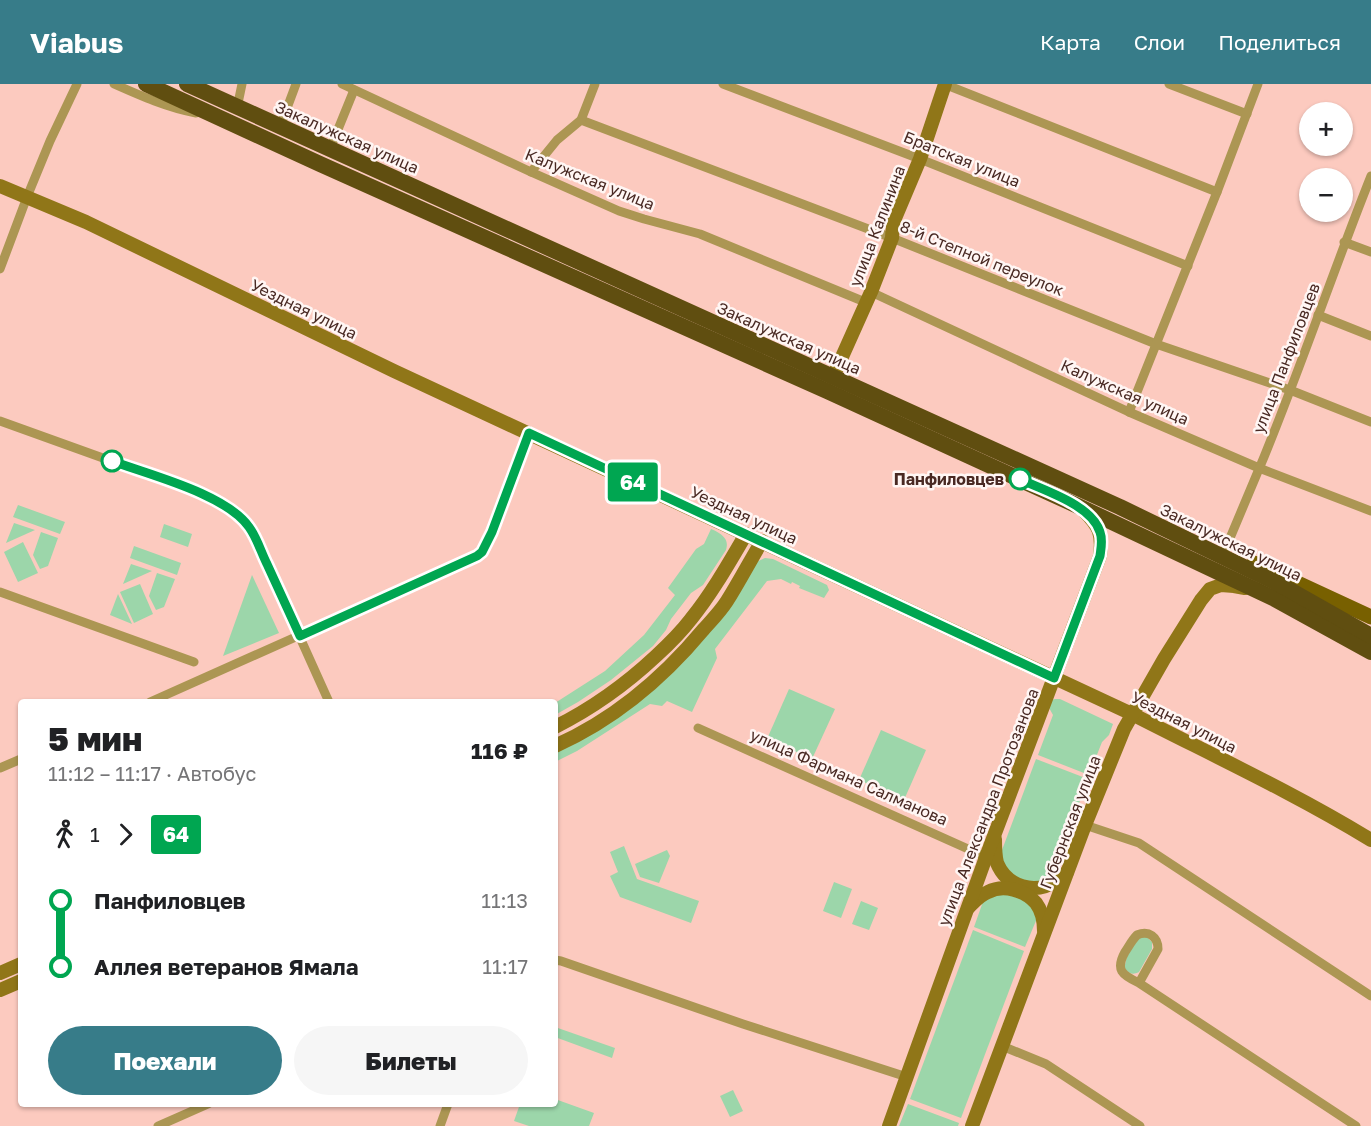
<!DOCTYPE html>
<html lang="ru">
<meta charset="utf-8">
<style>
:root{--surface:#fff;--page:#f6f6f6;--text:#202124;--muted:#757577;--accent:#377c89}
body{margin:0;font-family:"Golos Text",sans-serif;background:var(--page);color:var(--text);height:100vh;display:flex;flex-direction:column;font-size:22px;white-space:nowrap}
*{box-sizing:border-box;margin:0}
p{font-size:20px;color:var(--muted)}
.icon{flex:none;width:33px;height:33px;fill:none;stroke:currentColor;stroke-width:2;stroke-linecap:round;stroke-linejoin:round}
.map{position:relative;flex:1;overflow:hidden}
.panel{position:absolute;left:18px;top:615px;width:540px;height:408px;display:flex;flex-direction:column;background:var(--surface);border-radius:6px;box-shadow:0 2px 4px #0004}
.panel>*{flex:none}
.badge{padding:0 12px;border-radius:4px;font-size:21px;line-height:39px}
.controls{position:absolute;left:1299px;top:18px;display:grid;gap:12px}
.controls a{display:grid;place-items:center;width:54px;height:54px;border-radius:50%;background:var(--surface);box-shadow:0 2px 4px #0004;font-size:30px}
.map>.badge{position:absolute;translate:-50% -50%;box-shadow:0 0 0 3px #fff}
.legs{display:flex;align-items:center;gap:9px;height:66px;padding:0 30px;font-size:20px}
.legs p{margin-inline-start:auto}
.overview{display:flex;align-items:center;justify-content:space-between;height:102px;padding:0 30px}
h1{font-size:33px;font-weight:800;line-height:45px}
.button{display:flex;gap:12px;margin-top:auto;padding:12px 30px}
.button a{flex:1;height:69px;border-radius:36px;background:var(--accent);color:#fff;font-size:24px;font-weight:800;line-height:69px;text-align:center}
.button a+a{background:var(--page);color:var(--text)}
ul{padding:0 30px;list-style:none}
li{display:flex;align-items:center;gap:21px;height:66px;font-size:22px}
li i{display:grid;place-items:center;width:9px;height:100%;margin:0 8px;background:currentColor}
li i::after{content:'';width:15px;height:15px;margin:-8px;border:4px solid;border-radius:50%;background:var(--surface)}
li p{margin-inline-start:auto}
li:first-child i{background:linear-gradient(#0000 50%,currentColor 0)}
li:last-child i{background:linear-gradient(currentColor 50%,#0000 0)}
header{display:flex;align-items:center;gap:36px;box-sizing:border-box;height:84px;padding:0 30px;background:var(--accent);color:#fff}
header strong{font-size:28px}
nav{display:flex;gap:33px;margin-inline-start:auto;font-size:21px}
.map>svg:first-child{display:block}
</style>
<header>
<strong>Viabus</strong>
<nav><a>Карта</a><a>Слои</a><a>Поделиться</a></nav>
</header>
<div class="map">
<svg width="1371" height="1042" viewBox="0 0 1371 1042">
<rect width="100%" height="100%" fill="#fccabf"/>
<g fill="#9cd6aa">
<polygon points="18,421 65,438 60,450 13,433"/>
<polygon points="14,439 35,446 6,459"/>
<polygon points="164,440 192,450 188,463 160,453"/>
<path d="M711 445C721 449 730 455 726 466L703 501 691 509 671 535 666 546 653 562 611 596 578 618 555 631V619L605 587 644 551 675 511 668 504 696 465 704 460Z"/>
<polygon points="41,448 58,454 48,482 40,485 33,471"/>
<polygon points="23,458 38,489 18,498 4,468"/>
<polygon points="134,462 181,479 177,491 130,474"/>
<polygon points="765,474 773,475 827,501 829,506 824,514 799,504 800,502 792,498 791,500 781,495 767,497 715,565 717,574 692,628 667,617 662,622 650,620 577,667 555,678 555,666 631,622 756,478"/>
<polygon points="131,480 152,487 123,500"/>
<polygon points="157,489 175,495 164,523 156,526 149,512"/>
<polygon points="252,491 279,549 223,572"/>
<polygon points="140,500 153,530 134,539 120,508"/>
<polygon points="118,510 132,540 110,531"/>
<polygon points="789,605 835,625 812,675 767,655"/>
<polygon points="1055,615 1060,615 1113,640 1109,651 1102,658 1089,691 1038,671 1053,631 1048,622 1051,616"/>
<polygon points="881,646 926,666 904,716 859,696"/>
<polygon points="1036,675 1088,695 1051,795 1045,799 1017,797 999,774"/>
<polygon points="624,762 637,795 699,817 691,839 620,813 610,792 618,788 610,768"/>
<polygon points="667,766 670,772 659,799 640,793 635,780"/>
<polygon points="834,798 852,805 841,834 823,827"/>
<polygon points="992,809 1023,813 1038,832 1025,863 974,843 985,812"/>
<polygon points="861,817 878,824 869,846 852,840"/>
<polygon points="973,846 1024,867 961,1034 910,1015"/>
<path d="M1140 853H1147L1152 858V865L1139 888C1133 891 1130 890 1125 885 1124 875 1132 861 1140 853Z"/>
<polygon points="555,943 615,964 612,974 555,953"/>
<polygon points="733,1006 743,1027 730,1033 720,1012"/>
<polygon points="555,1015 594,1029 589,1042 529,1042 514,1037 520,1020 555,1020"/>
<polygon points="908,1020 959,1039 958,1042 899,1042"/>
</g>
<g fill="none" stroke-linecap="round" stroke-linejoin="round">
<g stroke="#ac9653" stroke-width="9">
<path d="M114 0C141 12 168 24 196 29"/>
<polyline points="342,0 531,88 619,127 644,135 700,150 865,218"/>
<polyline points="723,0 920,75 1188,182"/>
<polyline points="944,0 1217,108"/>
<polyline points="1169,0 1247,30"/>
<polyline points="237,24 242,0"/>
<polyline points="581,36 892,154 1156,260 1290,306 1371,338"/>
<polyline points="280,43 296,0"/>
<polyline points="330,65 354,6"/>
<polyline points="531,88 557,56 581,36 595,0"/>
<polyline points="1344,158 1371,168"/>
<polyline points="0,185 27,113 50,57 77,0"/>
<polyline points="871,208 1129,328 1259,384 1371,427"/>
<polyline points="1318,231 1371,252"/>
<polyline points="1129,328 1217,108 1258,0"/>
<path d="M0 337 203 410C230 424 242 431 257 458L329 618"/>
<path d="M1225 466C1238 435 1251 404 1264 373 1302 280 1334 185 1371 92"/>
<polyline points="0,508 194,578"/>
<path d="M150 618 477 472C485 466 488 457 492 448L529 349"/>
<polyline points="698,644 986,773"/>
<polyline points="0,684 21,675"/>
<polyline points="1085,741 1139,759 1371,912"/>
<polyline points="555,876 561,877 743,940 907,993"/>
<path d="M1139 899 1158 865C1158 853 1149 846 1137 851 1132 856 1129 862 1125 868 1115 886 1122 891 1139 899L1356 1042"/>
<polyline points="1002,962 1046,980 1140,1042"/>
<polyline points="158,1042 208,1020"/>
<polyline points="440,1042 448,1020"/>
</g>
<g stroke="#907618" stroke-width="14">
<path d="M0 102 86 138 394 287 1132 630C1212 671 1294 709 1371 756"/>
<polyline points="833,293 871,208 892,154 893,139 920,75 945,0"/>
<path d="M555 643C593 624 625 601 656 572 668 561 681 548 691 535 712 509 729 479 746 450"/>
<path d="M555 662C613 636 663 594 703 546 711 537 720 528 727 517 739 498 750 477 762 457"/>
<path d="M995 755C995 763 995 771 997 779 1007 803 1035 811 1056 797 1060 795 1064 791 1067 788"/>
<path d="M969 823C975 817 980 811 988 808 1003 800 1025 806 1036 819 1042 827 1044 837 1044 847"/>
<polyline points="0,889 21,880"/>
<polyline points="0,906 21,897"/>
<path d="M889 1042 986 773 1100 472C1103 450 1099 442 1084 427"/>
<polyline points="972,1042 1085,741 1124,645 1164,575 1201,516 1210,505 1221,501 1234,502 1245,504"/>
</g>
<polyline stroke="#786000" stroke-width="15" points="1254,479 1371,533"/>
<g stroke="#604e10" stroke-width="16">
<polyline points="146,0 320,80 827,307 1078,422 1273,514 1371,568"/>
<polyline points="187,0 1120,423 1279,500 1371,552"/>
</g>
</g>
<g fill="none" stroke-linecap="round" stroke-linejoin="round">
<defs>
<path id="line-1" d="M112 377C150 391 226 410 249 443 257 454 261 468 267 480 278 504 289 528 300 552L477 472 482 468 492 448 529 349 1054 594 1100 472C1101 464 1103 456 1100 448 1091 420 1044 407 1020 395"/>
</defs>
<use href="#line-1" stroke="#fff" stroke-width="14"/>
<use href="#line-1" stroke="#00a651" stroke-width="9"/>
</g>
<g fill="#fff" stroke="#00a651" stroke-width="3">
<circle cx="112" cy="377" r="10"/>
<circle cx="1020" cy="395" r="10"/>
</g>
<g text-anchor="middle" stroke-width="5" stroke-linejoin="round" paint-order="stroke">
<g font-size="16" fill="#492923" stroke="#fff6f4">
<text transform="translate(347 53) rotate(24)" y="6">Закалужская улица</text>
<text transform="translate(962 75) rotate(22)" y="6">Братская улица</text>
<text transform="translate(590 95) rotate(22)" y="6">Калужская улица</text>
<text transform="translate(877 142) rotate(-69)" y="6">улица Калинина</text>
<text transform="translate(982 174) rotate(22)" y="6">8-й Степной переулок</text>
<text transform="translate(304 225) rotate(26)" y="6">Уездная улица</text>
<text transform="translate(789 254) rotate(24)" y="6">Закалужская улица</text>
<text transform="translate(1286 274) rotate(-69)" y="6">улица Панфиловцев</text>
<text transform="translate(1125 308) rotate(24)" y="6">Калужская улица</text>
<text transform="translate(744 431) rotate(25)" y="6">Уездная улица</text>
<text transform="translate(1231 458) rotate(26)" y="6">Закалужская улица</text>
<text transform="translate(1184 638) rotate(27)" y="6">Уездная улица</text>
<text transform="translate(849 693) rotate(24)" y="6">улица Фармана Салманова</text>
<text transform="translate(988 723) rotate(-69)" y="6">улица Александра Протозанова</text>
<text transform="translate(1070 738) rotate(-69)" y="6">Губернская улица</text>
</g>
<g font-size="16" font-weight="bold" fill="#492923" stroke="#fff6f4" text-anchor="end">
<text x="1004" y="401">Панфиловцев</text>
</g>
</g>
</svg>
<div class="controls">
<a>+</a>
<a>−</a>
</div>
<b class="badge" style="left:633px;top:398px;background:#00a651;color:#fff">64</b>
<section class="panel">
<div class="overview"><div><h1>5 мин</h1><p>11:12 – 11:17 · Автобус</p></div><b>116 ₽</b></div>
<div class="legs"><svg class="icon" aria-label="walk" viewBox="0 0 24 24"><circle cx="13" cy="4" r="2"/><path d="M13 8l-2 6 4 7M11 14l-3 7M7 12l3-4h3l4 4"/></svg>1<svg class="icon" aria-label="forward" viewBox="0 0 24 24"><path d="M9 5l7 7-7 7"/></svg><b class="badge" style="background:#00a651;color:#fff">64</b></div>
<ul>
<li><i style="color:#00a651"></i><b>Панфиловцев</b><p>11:13</p></li>
<li><i style="color:#00a651"></i><b>Аллея ветеранов Ямала</b><p>11:17</p></li>
</ul>
<div class="button"><a>Поехали</a><a>Билеты</a></div>
</section>
</div>
